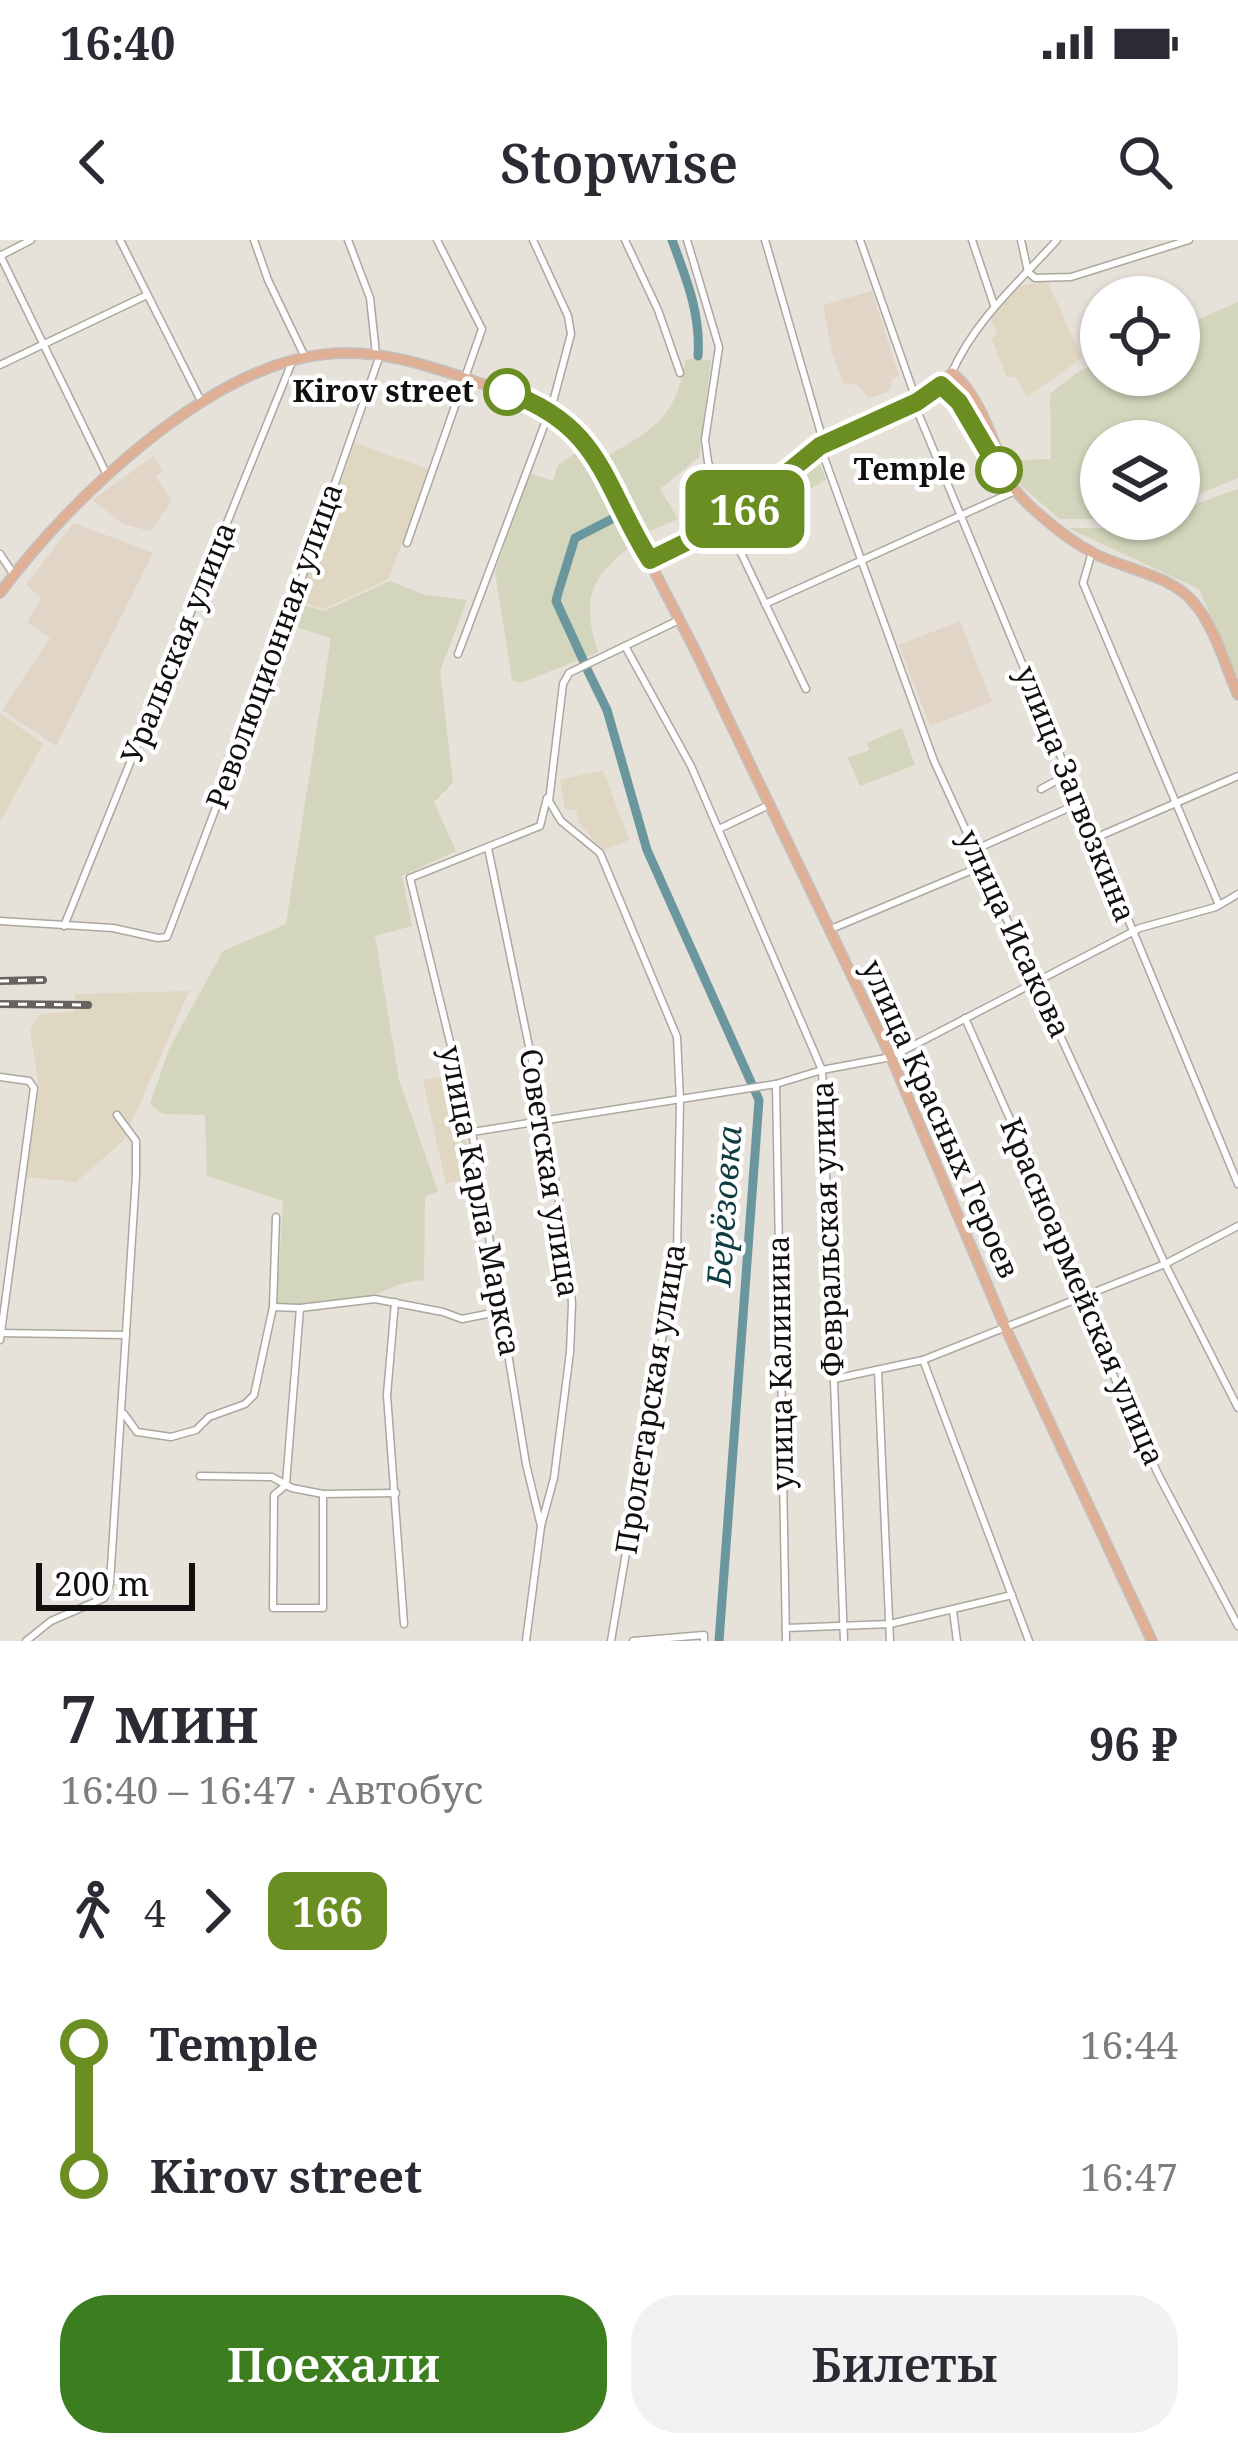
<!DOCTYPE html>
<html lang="ru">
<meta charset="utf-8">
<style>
:root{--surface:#fff;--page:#f2f2f3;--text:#2b2b33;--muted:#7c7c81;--accent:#3c7e1f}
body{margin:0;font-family:"Noto Serif",serif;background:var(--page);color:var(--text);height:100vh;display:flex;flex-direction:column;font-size:45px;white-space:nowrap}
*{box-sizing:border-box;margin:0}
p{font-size:39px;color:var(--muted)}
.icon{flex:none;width:66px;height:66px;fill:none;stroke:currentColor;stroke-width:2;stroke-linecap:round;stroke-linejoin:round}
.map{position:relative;height:1401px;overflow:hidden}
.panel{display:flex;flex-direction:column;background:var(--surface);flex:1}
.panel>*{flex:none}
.badge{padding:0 24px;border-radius:18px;font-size:42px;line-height:78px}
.buttons{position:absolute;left:1080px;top:36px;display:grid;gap:24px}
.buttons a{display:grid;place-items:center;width:120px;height:120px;border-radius:50%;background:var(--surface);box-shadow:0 3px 9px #0004;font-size:60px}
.scale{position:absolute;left:36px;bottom:30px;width:159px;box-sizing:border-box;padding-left:12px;border:6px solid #12100e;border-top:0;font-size:33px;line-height:42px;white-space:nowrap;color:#12100e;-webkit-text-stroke:9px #fff;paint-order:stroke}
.map>.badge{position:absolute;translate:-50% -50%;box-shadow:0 0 0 6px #fff}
.legs{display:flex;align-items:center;gap:18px;height:132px;padding:0 60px;font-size:39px}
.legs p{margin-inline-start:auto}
.headline{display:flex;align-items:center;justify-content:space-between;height:204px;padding:0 60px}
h1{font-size:66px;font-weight:600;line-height:90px}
.action{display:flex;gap:24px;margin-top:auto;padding:24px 60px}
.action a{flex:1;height:138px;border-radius:48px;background:var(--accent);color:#fff;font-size:48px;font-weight:600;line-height:138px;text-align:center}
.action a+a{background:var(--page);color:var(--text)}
ul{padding:0 60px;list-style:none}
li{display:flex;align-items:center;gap:42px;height:132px;font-size:45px}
li i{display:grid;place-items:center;width:18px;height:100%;margin:0 15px;background:currentColor}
li i::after{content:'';width:30px;height:30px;margin:-15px;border:9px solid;border-radius:50%;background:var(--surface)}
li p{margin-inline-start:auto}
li:first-child i{background:linear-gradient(#0000 50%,currentColor 0)}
li:last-child i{background:linear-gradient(currentColor 50%,#0000 0)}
.status{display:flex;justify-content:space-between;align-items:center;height:84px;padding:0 60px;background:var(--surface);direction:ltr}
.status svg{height:33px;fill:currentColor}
header{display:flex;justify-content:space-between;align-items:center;height:156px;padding:0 60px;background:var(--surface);font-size:54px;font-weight:600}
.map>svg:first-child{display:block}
</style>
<div class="status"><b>16:40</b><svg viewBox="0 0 49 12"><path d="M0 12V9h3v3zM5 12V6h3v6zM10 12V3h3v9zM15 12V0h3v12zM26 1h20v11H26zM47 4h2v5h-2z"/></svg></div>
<header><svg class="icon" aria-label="back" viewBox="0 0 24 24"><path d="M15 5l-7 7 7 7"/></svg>Stopwise<svg class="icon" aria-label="search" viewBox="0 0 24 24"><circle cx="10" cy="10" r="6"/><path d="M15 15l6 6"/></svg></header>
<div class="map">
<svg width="1238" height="1401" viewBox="0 0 1238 1401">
<rect width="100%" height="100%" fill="#e6e1d9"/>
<g fill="#e0d5c7">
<polygon points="872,51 899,136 893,138 888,152 869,158 857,145 843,143 832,112 823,65"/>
<polygon points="153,216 163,230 155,236 172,261 150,291 123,284 93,260"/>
<polygon points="74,283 153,313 56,506 2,470 50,398 27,382 41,358 26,344"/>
<polygon points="960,381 992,462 930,486 899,405"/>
</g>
<g fill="#e0d7c2">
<polygon points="1047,40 1082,118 1027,157 1015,136 1007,138 992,100 997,92 989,76 1018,47"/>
<polygon points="355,203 430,230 388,339 324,369 298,361"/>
<polygon points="0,473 43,504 0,582"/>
<polygon points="603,530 629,600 603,610 577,581 578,570 565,569 560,540"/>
<polygon points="189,751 124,900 76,942 26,937 39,849 30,788 40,774 74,772 75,754"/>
<polygon points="451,834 474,937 446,944 423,840"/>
</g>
<g fill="#d3d6bc">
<polygon points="1238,62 1238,238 1179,262 1179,201 1101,201 1101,279 1116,279 1060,279 1019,244 1014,237 1014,220 1051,219 1050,154 1078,132 1101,122 1101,135 1179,135 1179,88"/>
<path d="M686 119 711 120 699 217 660 249 678 279 648 292 608 216C657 187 675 178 686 119Z"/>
<path d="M580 210 632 306C588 337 582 363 598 412L521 443 512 440 495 332 529 233 553 241 558 225Z"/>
<polygon points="817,216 826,240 741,287 739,282"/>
<polygon points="1238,249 1238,438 1199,349 1068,288 1121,288 1150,279 1179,279 1179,270"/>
<path d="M390 341 425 355 467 360 440 431 453 543 434 562 456 611 402 636 412 686 375 696 399 840 438 951 425 957 424 1040C400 1042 397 1046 376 1054 347 1064 307 1064 277 1063L283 961 207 936 205 875 163 874 150 864 169 809 223 711 286 684 331 398 289 385 297 363 324 371Z"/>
<polygon points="902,488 915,525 860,546 848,518 869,510 867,503"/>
</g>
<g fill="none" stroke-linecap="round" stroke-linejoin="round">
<g stroke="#69979d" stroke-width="9">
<path d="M672 0C686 38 701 74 698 116"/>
<polyline points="584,422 556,361 558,353 575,298 614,278"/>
<polyline points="585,425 607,470 647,610 759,860 719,1401"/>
</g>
<defs>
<g id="minor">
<polyline points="120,0 202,163"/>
<polyline points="254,0 268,40 305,117"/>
<polyline points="348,0 370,58 376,114"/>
<polyline points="625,0 658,70 680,133"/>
<polyline points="687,0 719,107 705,200 708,222 732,294 806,449"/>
<polyline points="765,0 824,204"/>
<polyline points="860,0 917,162"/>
<polyline points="972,0 994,65"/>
<polyline points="1021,0 1028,32 1035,38 1071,37 1189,0"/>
<polyline points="0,15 107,235"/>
<polyline points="0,16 31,0"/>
<polyline points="0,125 147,55"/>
<path d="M952 132C976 79 1018 43 1057 0"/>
<polyline points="914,163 1238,944"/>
<polyline points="820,206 934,521 1165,1024 1238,1168"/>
<polyline points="407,303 482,89 437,0"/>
<polyline points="1092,312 1083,343 1219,665"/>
<polyline points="0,314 14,335"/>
<polyline points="765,364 1015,251"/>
<polyline points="625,406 691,526 822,830 844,1401"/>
<polyline points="458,414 553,162 571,94 568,76 533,0"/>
<polyline points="1041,549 1069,534"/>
<polyline points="719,589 769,565"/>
<polyline points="1093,599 1238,536"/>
<polyline points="488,608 544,879 568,1011 572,1064 570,1112 554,1238 541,1286 526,1401"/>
<polyline points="974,610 1080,563"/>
<polyline points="0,681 113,688 158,698 167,697 291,369 380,115"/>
<polyline points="64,686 292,122"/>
<polyline points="831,689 982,626"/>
<polyline points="965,778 1026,915 1079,1059 1158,1234 1238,1386"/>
<polyline points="0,837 29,841 34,848 0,1100"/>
<polyline points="776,844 786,1401"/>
<polyline points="472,892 776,844 822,830 891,817 1140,688 1216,667 1238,654"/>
<polyline points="395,1062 387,1155 404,1384"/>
<polyline points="273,1067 300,1068 375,1059 443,1072 462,1079 502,1071"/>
<polyline points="0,1093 126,1095"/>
<polyline points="923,1120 1029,1401"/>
<polyline points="878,1131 890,1401"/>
<polyline points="834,1139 923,1120 1165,1024 1238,986"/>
<polyline points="124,1174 137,1192 171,1197 196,1190 209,1177 245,1164 254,1155 273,1067 276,977"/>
<polyline points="200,1236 272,1237 292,1248 323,1254 396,1253"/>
<polyline points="286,1244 300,1068"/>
<polyline points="286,1245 274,1255 273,1368 323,1368 323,1254"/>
<polyline points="541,1286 526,1224 472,892 410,638 540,586 547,558"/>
<polyline points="953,1371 957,1401"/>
<polyline points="786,1388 890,1384 1012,1355"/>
<polyline points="26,1401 51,1381 104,1358 110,1343 136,936 136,901 117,875"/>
<polyline points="611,1401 677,1011 680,861 677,797 600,613 561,581 549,561 563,444 569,433 679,380"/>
<polyline points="633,1401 704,1395 704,1401"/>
</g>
<g id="major">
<path d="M941 145C980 176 992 230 1028 264 1048 283 1070 301 1095 314 1125 329 1173 336 1194 363 1215 387 1225 426 1238 455"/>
<path d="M649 320 727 282 820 206 917 162 952 133C981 154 997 214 1012 247"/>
<path d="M0 353C68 261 208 125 327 114 377 109 424 124 471 140 524 158 569 172 598 222L695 410 891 817 1005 1087 1152 1401"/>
</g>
</defs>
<use href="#minor" stroke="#aca79f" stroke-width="9"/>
<use href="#major" stroke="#c1c1c0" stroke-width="12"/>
<use href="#minor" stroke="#fff" stroke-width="6"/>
<use href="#major" stroke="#dfb096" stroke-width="9"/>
<defs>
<g id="rail">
<polyline points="0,741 43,740"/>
<polyline points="0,764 88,765"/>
</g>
</defs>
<use href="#rail" stroke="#66635f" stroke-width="8"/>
<use href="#rail" stroke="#fff" stroke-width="3" stroke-dasharray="9" stroke-linecap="butt"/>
</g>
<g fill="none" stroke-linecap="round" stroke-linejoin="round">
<defs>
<path id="line-1" d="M507 152C602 186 602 243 650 320L727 282 820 206 917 162 941 145 959 162 999 230"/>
</defs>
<use href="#line-1" stroke="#fff" stroke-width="27"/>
<use href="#line-1" stroke="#6b8e23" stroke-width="18"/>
</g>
<g fill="#fff" stroke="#6b8e23" stroke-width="6">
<circle cx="507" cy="152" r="21"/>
<circle cx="999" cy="230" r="21"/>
</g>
<g text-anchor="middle" stroke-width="9" stroke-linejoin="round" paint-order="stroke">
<g font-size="30" font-weight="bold" fill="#12100e" stroke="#fff" text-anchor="end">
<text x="474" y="162">Kirov street</text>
<text x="966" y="240">Temple</text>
</g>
<g font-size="30" fill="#12100e" stroke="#fff">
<text transform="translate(179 403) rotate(-68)" y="10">Уральская улица</text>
<text transform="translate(275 406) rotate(-70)" y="10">Революционная улица</text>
<text transform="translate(1075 554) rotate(68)" y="10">улица Загвозкина</text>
<text transform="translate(1014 694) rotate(65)" y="10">улица Исакова</text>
<text transform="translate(940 879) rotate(66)" y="10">улица Красных Героев</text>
<text transform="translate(549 933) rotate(81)" y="10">Советская улица</text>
<text transform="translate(480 961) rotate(79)" y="10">улица Карла Маркса</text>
<text transform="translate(828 989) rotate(-92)" y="10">Февральская улица</text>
<text transform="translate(1082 1052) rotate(67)" y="10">Красноармейская улица</text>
<text transform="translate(781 1123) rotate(-91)" y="10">улица Калинина</text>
<text transform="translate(651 1159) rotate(-81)" y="10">Пролетарская улица</text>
</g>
<g font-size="33" font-style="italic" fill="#103d42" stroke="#fff">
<text transform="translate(724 966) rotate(-86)" y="12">Берёзовка</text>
</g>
</g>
</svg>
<div class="buttons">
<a><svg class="icon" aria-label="locate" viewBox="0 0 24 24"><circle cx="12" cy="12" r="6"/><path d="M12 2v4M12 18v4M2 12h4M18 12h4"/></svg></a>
<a><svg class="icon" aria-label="layers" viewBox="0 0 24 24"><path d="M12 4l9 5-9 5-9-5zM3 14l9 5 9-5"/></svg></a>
</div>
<div class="scale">200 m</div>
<b class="badge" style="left:745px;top:269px;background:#6b8e23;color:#fff">166</b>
</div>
<section class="panel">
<div class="headline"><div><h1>7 мин</h1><p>16:40 – 16:47 · Автобус</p></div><b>96 ₽</b></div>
<div class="legs"><svg class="icon" aria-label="walk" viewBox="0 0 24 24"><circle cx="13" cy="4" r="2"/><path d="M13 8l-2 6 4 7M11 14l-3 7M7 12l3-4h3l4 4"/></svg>4<svg class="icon" aria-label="forward" viewBox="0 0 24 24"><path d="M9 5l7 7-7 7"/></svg><b class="badge" style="background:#6b8e23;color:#fff">166</b></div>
<ul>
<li><i style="color:#6b8e23"></i><b>Temple</b><p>16:44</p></li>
<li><i style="color:#6b8e23"></i><b>Kirov street</b><p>16:47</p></li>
</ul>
<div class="action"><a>Поехали</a><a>Билеты</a></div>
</section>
